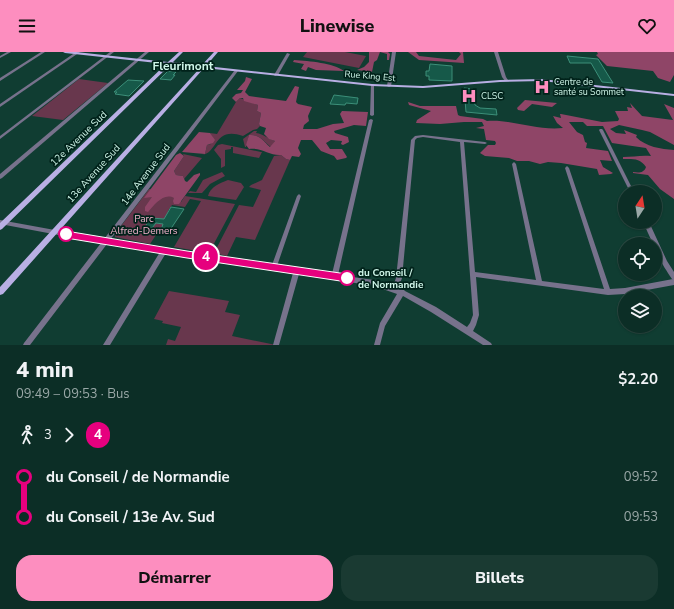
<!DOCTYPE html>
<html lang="fr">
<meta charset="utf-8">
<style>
:root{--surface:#0c2e26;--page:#1a3a32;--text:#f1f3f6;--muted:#9aa8a7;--line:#2c4a43;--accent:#fd8ebf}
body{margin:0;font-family:"Nunito Sans",sans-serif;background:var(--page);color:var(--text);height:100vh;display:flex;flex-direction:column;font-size:15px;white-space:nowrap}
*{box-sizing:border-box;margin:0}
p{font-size:13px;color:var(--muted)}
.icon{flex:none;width:22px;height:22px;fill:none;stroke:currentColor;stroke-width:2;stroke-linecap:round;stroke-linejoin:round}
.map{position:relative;height:293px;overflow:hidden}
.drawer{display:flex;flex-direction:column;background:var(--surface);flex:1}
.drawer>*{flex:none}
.badge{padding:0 8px;border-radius:13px;font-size:14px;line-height:26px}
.needle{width:26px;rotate:12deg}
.controls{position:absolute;left:618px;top:133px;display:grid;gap:8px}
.controls a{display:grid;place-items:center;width:44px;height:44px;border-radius:50%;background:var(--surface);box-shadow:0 1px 3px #0004,0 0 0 1px var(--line);font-size:20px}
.map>.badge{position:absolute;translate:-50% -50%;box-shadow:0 0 0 2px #fff}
.legs{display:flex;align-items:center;gap:6px;height:44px;padding:0 16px;font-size:13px}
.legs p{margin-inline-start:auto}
.head{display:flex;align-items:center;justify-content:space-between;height:68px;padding:0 16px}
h1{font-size:22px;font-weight:800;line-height:30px}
.primary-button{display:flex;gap:8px;margin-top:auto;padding:8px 16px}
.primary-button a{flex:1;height:46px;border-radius:16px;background:var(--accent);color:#111;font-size:16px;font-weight:800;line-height:46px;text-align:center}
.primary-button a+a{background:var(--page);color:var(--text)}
ul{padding:0 16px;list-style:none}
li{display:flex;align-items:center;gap:14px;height:40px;font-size:15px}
li i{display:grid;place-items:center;width:6px;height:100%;margin:0 5px;background:currentColor}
li i::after{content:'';width:10px;height:10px;margin:-5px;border:3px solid;border-radius:50%;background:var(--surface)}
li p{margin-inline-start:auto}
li:first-child i{background:linear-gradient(#0000 50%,currentColor 0)}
li:last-child i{background:linear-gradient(currentColor 50%,#0000 0)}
header{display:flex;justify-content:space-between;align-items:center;height:52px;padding:0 16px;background:var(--accent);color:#111;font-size:18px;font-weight:800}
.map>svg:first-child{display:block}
</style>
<header><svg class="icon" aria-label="menu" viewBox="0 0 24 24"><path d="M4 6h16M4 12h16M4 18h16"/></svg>Linewise<svg class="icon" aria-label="heart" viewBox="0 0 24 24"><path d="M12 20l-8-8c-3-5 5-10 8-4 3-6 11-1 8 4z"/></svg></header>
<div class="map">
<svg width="674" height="293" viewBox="0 0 674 293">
<rect width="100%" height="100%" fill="#103d32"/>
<g fill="#68374d">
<polygon points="307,0 345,0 366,4 359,16 303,5"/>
<polygon points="79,27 108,31 63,68 32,64"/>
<path d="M240 46 258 53 257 59 261 61 259 72 260 74 257 77 253 78 243 84C214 74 218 101 202 103L205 102 207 93 211 92 213 86 210 81 217 82 236 50Z"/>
<path d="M254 79H257L256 81C264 82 268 87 275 89L271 95C263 89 260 82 249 83L246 95H245L243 87Z"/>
<polygon points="222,92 261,100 262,100 259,106 233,101 233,95 231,95 231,97 225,98 225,114 221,116 221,107 214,98 218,93"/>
<polygon points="183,102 202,106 184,127 183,124 176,123 174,119 184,104"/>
<polygon points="281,103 286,107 290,108 255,188 236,185 227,204 214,201 239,153 253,155 261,138 249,135 251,133 262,128 274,104"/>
<polygon points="222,120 225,124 210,132 202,141 188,141 190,139 196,140 203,128"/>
<path d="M228 128 241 131 244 135 236 148 208 144C210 135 220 131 228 128Z"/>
<polygon points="149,137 179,142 181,150 185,144 235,152 209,201 174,195 201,149 190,147 185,155 172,153 168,159 170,162 150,192 115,185 115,182"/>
<polygon points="169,239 229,249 225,260 240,263 232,284 276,293 166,293 168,287 175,289 181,275 162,271 163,269 154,267"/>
</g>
<g fill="#8f4567">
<polygon points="369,0 388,0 390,2 389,8 387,8 387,2 380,0 377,8 374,10 372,20 357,18 364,15 369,10"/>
<polygon points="408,0 416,0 419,4 456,8 461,2 459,0 463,0 464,11 419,8"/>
<polygon points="597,0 674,0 674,23 670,30 658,26 653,19 607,14 596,3 598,2"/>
<path d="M294 8C310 9 333 11 344 19L316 18 308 15 306 19 301 17 304 12 293 10Z"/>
<path d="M246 25 252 27 245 40 249 44 286 49 295 34 299 35 296 50 298 52 312 55 308 64 309 69 304 73 303 77H317L333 72 344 71 340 62 342 59 368 60 366 74 354 73 334 79 335 81 348 85 349 90 343 93 341 92 342 89 331 88 326 91 330 97H342L347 105 346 106 337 108 334 104 321 99 312 88H301L298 96 301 102 299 105 292 104 290 108 286 107 281 103C270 104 261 95 249 97L246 93 249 83C260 82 263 89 270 95L275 89 269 87 264 82 266 76 260 74 259 72 261 61 257 59 258 53 244 49 243 46H240L236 50 232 46 236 42 241 41 243 38H237L245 29Z"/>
<polygon points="525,48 557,51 552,55 532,52 524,59 518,58 517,56"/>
<path d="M408 50 420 54H456L458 63 460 64 483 67 487 69C512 67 537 79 563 76L557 71 553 64 561 66 560 62H561L602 70 618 69 619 67 615 59H628L627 55 632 56 630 51 642 64 673 68 664 52 674 56V93L650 80 642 78 619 73 610 77 616 81 626 82 624 78 637 83 636 85C646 95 661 97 674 98V147L660 137 648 123 633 121V120C639 121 644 121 646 115 640 106 633 107 623 107V105C633 105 641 103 651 104L646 96 612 91 603 74H587L583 70H569L577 80 583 83 585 90 587 91 586 96 608 99 612 109 600 108 603 115 613 121 611 122 599 123 597 117 561 111 548 110 540 112 529 109H517L509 106 485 104 480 101 488 93H495L496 91 495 89 486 88 484 77 476 76 484 74 482 70H464L440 72 416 71 417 68 431 59 409 53Z"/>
<polygon points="199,80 210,81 215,88 213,91 207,93 205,102 182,100"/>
<path d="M180 101 184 104 174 119 176 123 183 124 185 129 187 130 194 123 200 121V123L179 152H174L173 149 174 146C164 140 154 153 148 160L145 159V155L152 145 144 146 176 103Z"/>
</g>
<g fill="#165949" stroke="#3c8f79">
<polygon points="567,4 598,7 613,31 602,30 591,11 570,11"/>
<polygon points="430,12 452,14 452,29 429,28 429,24 426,24 426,19 429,19"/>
<polygon points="168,19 176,20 173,23 175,23 171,28 160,27"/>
<polygon points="128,28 144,29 129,44 115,42 117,40 114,40"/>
<polygon points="464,36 473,37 475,53 480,56 496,57 497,63 466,60"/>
<polygon points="334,43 358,46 357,52 346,51 345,53 330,52"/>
<polygon points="171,155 184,157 170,178 161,178 163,172 156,171 152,176 145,175 151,166 164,167"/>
</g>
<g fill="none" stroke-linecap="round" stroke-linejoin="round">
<g fill="#77728c" fill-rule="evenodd">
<polygon points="7,0 11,0 0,6 0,4"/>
<polygon points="41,0 45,0 0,29 0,26"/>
<polygon points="76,0 80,0 0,55 0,52"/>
<polygon points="110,0 114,0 0,87 0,84"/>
<polygon points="145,0 149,0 2,126 0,127 0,122"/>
<polygon points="392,0 396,0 391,34 389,35 387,34"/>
<polygon points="494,0 498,0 506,25 508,28 507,29 505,29 502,25"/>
<polygon points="287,1 290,2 278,23 275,24 274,23"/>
<path d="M235 18 238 19 110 188 272 213 297 144 299 142 301 144 277 214 332 222 369 68 371 67 373 68 338 223 374 228 393 234 396 226 411 88 415 84 423 83 485 90 487 91 485 92 464 90 475 220 536 228 512 112 514 110 516 112 542 229 604 237 565 116 567 114 569 116 610 237 625 236 673 227H672C666 218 655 202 655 192H653L643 170H649L667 209 674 220V233L625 242 608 243 476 225 479 263 476 273 473 279 491 291 492 293H483L431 260 403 244 385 274 380 293H374L380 271 397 242 374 234 299 222 279 293H273L293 221 166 201 110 293H103L160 200 107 192 30 293H23L24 291 101 191 0 172V168L104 187ZM423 85 460 90 473 263 470 271 467 275 436 255 405 239 404 238 398 237 402 226 415 88 417 86Z"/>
<polygon points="371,32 374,33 374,63 372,64 370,63"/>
<polygon points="600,77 602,77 603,78 634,140 630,140 599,78"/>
</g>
<polygon fill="#b9afe4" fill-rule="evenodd" points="63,0 76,0 168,10 179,0 183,0 173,10 202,13 214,0 218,0 206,14 372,32 423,34 500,28 542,27 674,42 674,44 542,29 500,30 423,36 372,34 204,16 3,242 0,243 0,235 200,16 170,13 2,177 0,178 0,171 166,12 65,1"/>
</g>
<polygon fill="#e6007e" stroke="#fff" points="66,179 187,199 347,222 350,223 352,226 350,229 347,230 187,206 66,186 61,182"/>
<defs>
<symbol id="hospital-bare" viewBox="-9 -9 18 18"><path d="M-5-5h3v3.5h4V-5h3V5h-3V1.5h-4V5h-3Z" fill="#fd8ebf" stroke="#00221a" stroke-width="2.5" paint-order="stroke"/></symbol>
</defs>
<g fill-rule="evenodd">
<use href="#hospital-bare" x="531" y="24" width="22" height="22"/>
<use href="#hospital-bare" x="458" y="33" width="22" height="22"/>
</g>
<g fill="#fff" stroke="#e6007e" stroke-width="2">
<circle cx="66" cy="182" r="7"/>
<circle cx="347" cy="226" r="7"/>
</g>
<g text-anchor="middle" stroke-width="3.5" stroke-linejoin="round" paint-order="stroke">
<g font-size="9" fill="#cff6e9" stroke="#00221a">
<text transform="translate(370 24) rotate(5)" y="3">Rue King Est</text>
</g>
<g font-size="9" fill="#cff6e9" stroke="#00221a" text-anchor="start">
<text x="554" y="33">Centre de<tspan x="554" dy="10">santé su Sommet</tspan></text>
<text x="481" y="47">CLSC</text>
</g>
<g font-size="10" fill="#cff6e9" stroke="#00221a">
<text transform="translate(78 86) rotate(-44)" y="4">12e Avenue Sud</text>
<text transform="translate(93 121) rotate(-48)" y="4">13e Avenue Sud</text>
<text transform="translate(145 122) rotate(-53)" y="4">14e Avenue Sud</text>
</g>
<g font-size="10" fill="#f4b4ce" stroke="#00221a">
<text x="144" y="170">Parc<tspan x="144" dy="12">Alfred-Demers</tspan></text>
</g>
<g font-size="10" font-weight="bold" fill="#cff6e9" stroke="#00221a" text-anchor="start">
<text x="358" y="224">du Conseil /<tspan x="358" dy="12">de Normandie</tspan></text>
</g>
<g font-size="12" font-weight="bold" fill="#cff6e9" stroke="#00221a">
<text x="183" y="18">Fleurimont</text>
</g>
</g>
</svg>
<div class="controls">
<a><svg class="needle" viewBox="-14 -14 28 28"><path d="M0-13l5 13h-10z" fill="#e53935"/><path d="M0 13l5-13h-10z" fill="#9aa8a7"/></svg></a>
<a><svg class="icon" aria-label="locate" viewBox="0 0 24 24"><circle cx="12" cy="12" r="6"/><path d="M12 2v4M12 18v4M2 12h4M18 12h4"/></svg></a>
<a><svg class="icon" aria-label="layers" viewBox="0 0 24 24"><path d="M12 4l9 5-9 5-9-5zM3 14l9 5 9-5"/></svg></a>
</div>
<b class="badge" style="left:206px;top:205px;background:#e6007e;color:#fff">4</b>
</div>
<section class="drawer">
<div class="head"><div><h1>4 min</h1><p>09:49 – 09:53 · Bus</p></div><b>$2.20</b></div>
<div class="legs"><svg class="icon" aria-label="walk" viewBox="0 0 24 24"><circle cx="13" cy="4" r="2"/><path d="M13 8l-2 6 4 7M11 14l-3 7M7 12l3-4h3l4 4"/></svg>3<svg class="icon" aria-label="forward" viewBox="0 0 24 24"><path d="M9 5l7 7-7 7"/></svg><b class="badge" style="background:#e6007e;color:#fff">4</b></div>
<ul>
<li><i style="color:#e6007e"></i><b>du Conseil / de Normandie</b><p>09:52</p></li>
<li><i style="color:#e6007e"></i><b>du Conseil / 13e Av. Sud</b><p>09:53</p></li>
</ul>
<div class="primary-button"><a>Démarrer</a><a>Billets</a></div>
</section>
